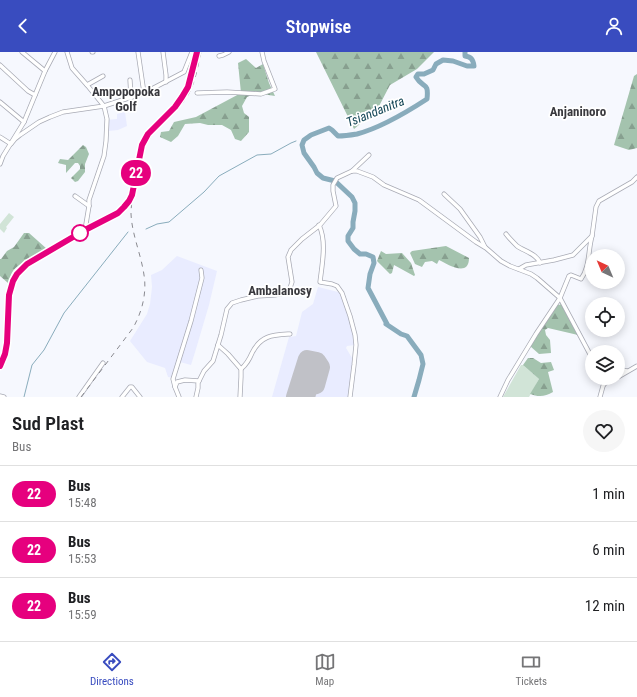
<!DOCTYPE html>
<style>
:root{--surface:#fff;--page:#f6f6f6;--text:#202124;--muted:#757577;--line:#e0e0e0;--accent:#394cbf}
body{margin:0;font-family:"Roboto Condensed",sans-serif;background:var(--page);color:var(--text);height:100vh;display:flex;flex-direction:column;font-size:15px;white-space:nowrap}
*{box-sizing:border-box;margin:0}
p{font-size:13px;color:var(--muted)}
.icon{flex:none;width:22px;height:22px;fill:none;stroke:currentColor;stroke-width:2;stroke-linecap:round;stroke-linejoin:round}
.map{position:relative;height:345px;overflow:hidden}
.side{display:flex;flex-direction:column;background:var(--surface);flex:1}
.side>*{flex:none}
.badge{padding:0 8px;border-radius:13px;font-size:14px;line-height:26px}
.needle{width:26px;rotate:316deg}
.buttons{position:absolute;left:585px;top:197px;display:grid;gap:8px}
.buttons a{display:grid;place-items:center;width:40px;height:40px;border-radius:50%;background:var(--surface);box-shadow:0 2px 10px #0003;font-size:20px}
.map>.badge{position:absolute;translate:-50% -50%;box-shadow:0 0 0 2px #fff}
.round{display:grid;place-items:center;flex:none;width:42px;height:42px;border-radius:21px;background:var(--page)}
.overview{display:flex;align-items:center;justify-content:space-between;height:68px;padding:0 12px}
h1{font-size:19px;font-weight:600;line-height:30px}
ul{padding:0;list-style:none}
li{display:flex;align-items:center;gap:12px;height:56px;padding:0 12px;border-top:1px solid var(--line)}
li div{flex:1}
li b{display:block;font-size:15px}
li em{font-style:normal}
li .badge{min-width:44px;font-weight:700;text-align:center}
header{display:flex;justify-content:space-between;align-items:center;height:52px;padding:0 12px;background:var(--accent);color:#fff;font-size:18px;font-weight:600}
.tab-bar{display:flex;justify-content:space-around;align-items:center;height:56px;border-top:1px solid var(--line);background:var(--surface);font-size:11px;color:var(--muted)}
.tab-bar a{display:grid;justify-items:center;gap:2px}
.tab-bar .selected{color:var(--accent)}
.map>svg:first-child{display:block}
</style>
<header><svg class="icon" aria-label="back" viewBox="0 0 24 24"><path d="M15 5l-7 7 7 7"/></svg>Stopwise<svg class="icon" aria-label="person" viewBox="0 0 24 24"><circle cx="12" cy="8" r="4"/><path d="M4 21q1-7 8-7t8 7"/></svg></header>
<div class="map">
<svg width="637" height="345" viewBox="0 0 637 345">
<defs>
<pattern id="forest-firs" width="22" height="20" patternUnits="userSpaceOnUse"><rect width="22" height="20" fill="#a4c3ae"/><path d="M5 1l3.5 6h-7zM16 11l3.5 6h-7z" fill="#879f8f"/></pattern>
</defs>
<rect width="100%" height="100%" fill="#f6f8fe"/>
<g fill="#e9ecff">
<polygon points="125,60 127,74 118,78 108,79 107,68 117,67 117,62"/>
<polygon points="177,204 217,219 209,253 196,297 191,313 180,310 175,326 168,325 165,316 147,310 130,289 147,262 150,252 152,235 151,223 162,218"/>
<polygon points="318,235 342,241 355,283 355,293 347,294 346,296 352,306 354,313 350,345 272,345 289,285 296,284 302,260 313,252"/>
</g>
<g fill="#d1e4d7">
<polygon points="9,161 14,165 6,175 7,176 4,181 0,177 0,172"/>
<polygon points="521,313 523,313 539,327 529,345 503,345"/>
</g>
<g fill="url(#forest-firs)">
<polygon points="316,0 434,0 417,17 390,33 377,58 354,77"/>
<polygon points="246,7 256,16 263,12 269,31 275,44 256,41 247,45 242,54 244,61 249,65 249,80 241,89 235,87 231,78 222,73 208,73 200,71 185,72 178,84 171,90 160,85 161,80 169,79 174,70 196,65 241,41 238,11"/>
<polygon points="637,22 637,96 629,98 614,93 634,24"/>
<polygon points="83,93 86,95 89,102 85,112 85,120 78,129 75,130 71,126 80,117 80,114 78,111 75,111 66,121 66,113 58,111 60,107 68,108"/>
<path d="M24 181H29L47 197C36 203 21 209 13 219 11 222 9 227 8 231L0 224V207H1L7 199 14 195Z"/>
<path d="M446 194 469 206C469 226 447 212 439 208L437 212 432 209 425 210 422 215 415 212 410 201 412 199Z"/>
<polygon points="381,199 386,202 402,201 411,211 415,223 414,224 394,213 392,221 390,222 377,209"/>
<polygon points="561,252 578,283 548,276 545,278 546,283 550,288 551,301 539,302 530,294 557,253 559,253"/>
<path d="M528 306H533L541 311 551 310 554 318 548 320 553 340C545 345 538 345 530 342L539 327 523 313Z"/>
</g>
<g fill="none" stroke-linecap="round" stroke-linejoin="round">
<g stroke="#89acbc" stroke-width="1">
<polyline points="146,177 157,172 169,170 204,140 219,124 257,103 271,102 291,91 296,89"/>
<polyline points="24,345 32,313 44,298 64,261 128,180"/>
</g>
<path stroke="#89acbc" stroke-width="5" d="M414 345 419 328 423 312 421 303 407 284 401 282 386 272H387L368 236 370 222 374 211 373 205 366 202H360L354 197 348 189V184L353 176V170L355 159V151L352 145 335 129 323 126 317 121 314 115 304 101 302 93 304 88 311 83 329 76 332 78 338 84C345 84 351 83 357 82 380 76 407 60 427 47 429 29 423 37 416 25L418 22H424L433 18 436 12 443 8 453 9 467 14H474C473 7 471 5 465 4V0"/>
<polyline stroke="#c0c1c7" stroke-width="18" points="295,345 307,307 317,309 321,315 316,333 309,335 306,345"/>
<defs>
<g id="minor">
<polyline points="22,0 45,19"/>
<polyline points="67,0 72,16 87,33 104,54 107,67 106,89 104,104 89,148 89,154 85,178"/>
<polyline points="92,0 93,0"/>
<polyline points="138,0 144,41"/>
<polyline points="163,0 166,23 166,30"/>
<polyline points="219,4 223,3 229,0"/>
<polyline points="0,13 28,39 35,43"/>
<polyline points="130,28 131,46"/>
<polyline points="87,33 103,24"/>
<polyline points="197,41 227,40 261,42 275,37 264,9 262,0"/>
<polyline points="0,50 24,70"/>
<polyline points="0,85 11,92 15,87 20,83 39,70 50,65 63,60 104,54 144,41 184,20 192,0"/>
<polyline points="0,112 3,104 24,70 45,19 55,0"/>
<polyline points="352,119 369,103"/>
<polyline points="444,142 460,157 480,185 485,195"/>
<polyline points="75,144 89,154"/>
<path d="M319 173C327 190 322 212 320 230L332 232 337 234 342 241 350 264 355 283 356 293 354 313 350 345"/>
<path d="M506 182C509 186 513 190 517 194 524 199 537 202 540 211"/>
<polyline points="519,217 526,213 554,208 573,203 592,184 596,155 599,149 632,130 637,125"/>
<polyline points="218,293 228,302 241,317 241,325 240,345"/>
<polyline points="618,314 622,318 627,319"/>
<path d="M241 317C247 312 249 308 252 301 261 283 273 283 290 282"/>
<polyline points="618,325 637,314"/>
<polyline points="605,331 615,326"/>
<polyline points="175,335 173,327 191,269 202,226 201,218"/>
<polyline points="0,344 4,345"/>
<polyline points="79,345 103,311"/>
<polyline points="122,345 130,335 132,335 140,345"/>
<polyline points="179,345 175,335 177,330 185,328 199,329"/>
<polyline points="196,345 198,336 198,331 204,319 213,309 221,283 227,257 232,251 241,248 258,244 275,243 284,241 290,236 292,230 288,205 291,198 302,187 320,173 336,154 333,139 333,133 337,126 352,119 357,119 373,125 384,133 419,148 476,190 486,196 501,209 510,214 531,222 537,226 560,246 592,306"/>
<path d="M500 345 508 328 519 310 536 282 560 246 569 224 571 223 581 227C590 215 588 198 592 184"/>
<polyline points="600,345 603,334 605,331 602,326"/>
</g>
<path id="major" d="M0 314 5 302 7 291 9 243 13 229 17 222 27 212 68 188 118 161C124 155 128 150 132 143L142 93 148 82 175 55 182 45 188 35 197 0"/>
</defs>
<use href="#minor" stroke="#a9abb5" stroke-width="5"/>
<use href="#major" stroke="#d3d3d5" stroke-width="6"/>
<use href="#minor" stroke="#fff" stroke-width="3.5"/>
<use href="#major" stroke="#fbdfd8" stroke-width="4.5"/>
<path stroke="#8a8a90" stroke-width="1" stroke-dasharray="5 5" stroke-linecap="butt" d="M81 345 133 276C142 260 147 241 144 223 141 202 132 183 131 162 131 144 138 120 142 102 145 94 149 87 154 80 163 69 175 61 184 49 195 35 197 17 201 0"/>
</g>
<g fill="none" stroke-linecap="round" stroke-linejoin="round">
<defs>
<polyline id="line" points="0,314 5,302 7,291 9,243 13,229 17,222 27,212 85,178 118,161 124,155 129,149 132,143 142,93 148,82 175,55 182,45 188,35 197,0"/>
</defs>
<use href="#line" stroke="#fff" stroke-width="9"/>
<use href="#line" stroke="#e6007e" stroke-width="6"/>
</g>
<circle fill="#fff" stroke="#e6007e" stroke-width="2" cx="80" cy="181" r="8"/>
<g text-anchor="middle" stroke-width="3.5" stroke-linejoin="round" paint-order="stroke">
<g font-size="13" font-weight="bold" fill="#39393e" stroke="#fff">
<text x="126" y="44">Ampopopoka<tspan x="126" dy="15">Golf</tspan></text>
<text x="578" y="64">Anjaninoro</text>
<text x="280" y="243">Ambalanosy</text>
</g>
<g font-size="13" font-style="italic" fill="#134556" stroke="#fff">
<text transform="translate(375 59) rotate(-22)" y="5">Tsiandanitra</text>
</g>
</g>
</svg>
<div class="buttons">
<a><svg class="needle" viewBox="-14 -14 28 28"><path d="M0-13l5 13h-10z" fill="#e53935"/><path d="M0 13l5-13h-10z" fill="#757577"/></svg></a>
<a><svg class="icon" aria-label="locate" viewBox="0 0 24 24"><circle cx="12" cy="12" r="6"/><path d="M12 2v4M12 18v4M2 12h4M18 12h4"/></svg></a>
<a><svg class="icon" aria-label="layers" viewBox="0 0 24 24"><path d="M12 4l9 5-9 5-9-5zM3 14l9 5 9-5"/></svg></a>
</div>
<b class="badge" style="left:136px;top:121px;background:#e6007e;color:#fff">22</b>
</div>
<section class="side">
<div class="overview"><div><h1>Sud Plast</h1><p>Bus</p></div><a class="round"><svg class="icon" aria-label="heart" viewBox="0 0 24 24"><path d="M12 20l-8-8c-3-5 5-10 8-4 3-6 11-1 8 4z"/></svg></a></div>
<ul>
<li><span class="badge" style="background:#e6007e;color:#fff">22</span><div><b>Bus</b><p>15:48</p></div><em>1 min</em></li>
<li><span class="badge" style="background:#e6007e;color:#fff">22</span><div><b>Bus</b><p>15:53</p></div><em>6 min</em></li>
<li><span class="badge" style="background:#e6007e;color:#fff">22</span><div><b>Bus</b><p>15:59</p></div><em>12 min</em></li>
</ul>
</section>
<nav class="tab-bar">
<a class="selected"><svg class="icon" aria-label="directions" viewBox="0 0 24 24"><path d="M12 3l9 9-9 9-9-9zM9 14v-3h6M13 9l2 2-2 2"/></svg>Directions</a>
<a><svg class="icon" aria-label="map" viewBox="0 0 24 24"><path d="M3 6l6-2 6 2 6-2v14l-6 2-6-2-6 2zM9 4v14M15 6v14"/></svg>Map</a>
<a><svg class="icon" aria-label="tickets" viewBox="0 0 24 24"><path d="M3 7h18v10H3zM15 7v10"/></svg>Tickets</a>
</nav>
